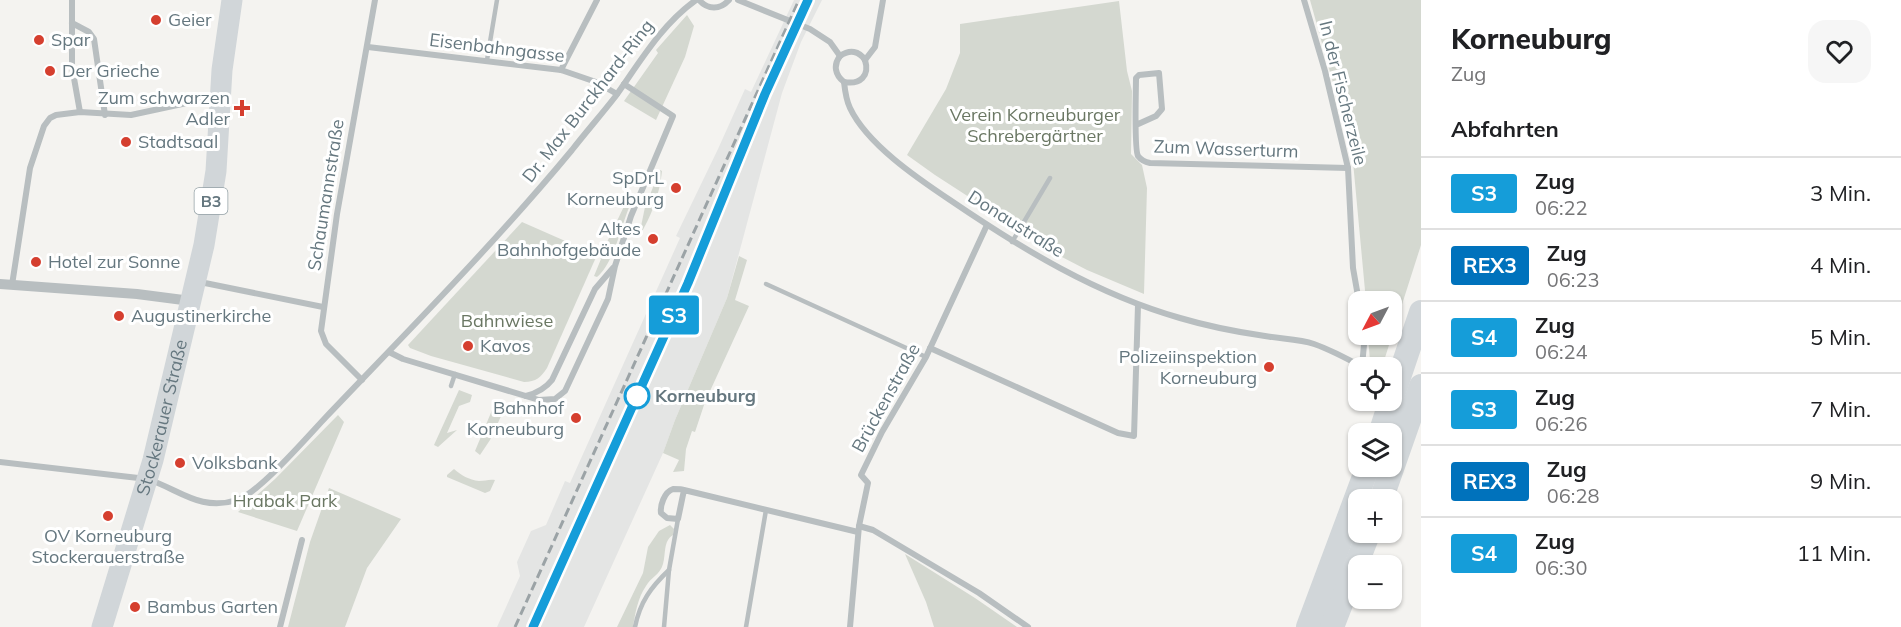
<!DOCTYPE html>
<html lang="de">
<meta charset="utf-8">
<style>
:root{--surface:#fff;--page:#f6f6f6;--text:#202124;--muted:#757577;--line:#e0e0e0}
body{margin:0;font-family:Mulish,sans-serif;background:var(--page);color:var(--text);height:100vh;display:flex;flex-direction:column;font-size:22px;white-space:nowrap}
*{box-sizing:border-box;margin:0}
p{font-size:20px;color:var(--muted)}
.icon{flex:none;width:33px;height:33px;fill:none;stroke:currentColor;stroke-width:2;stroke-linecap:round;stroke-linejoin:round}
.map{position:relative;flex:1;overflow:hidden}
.drawer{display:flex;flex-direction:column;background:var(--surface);width:480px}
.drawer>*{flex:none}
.badge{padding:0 12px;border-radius:4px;font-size:21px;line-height:39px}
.needle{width:39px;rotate:229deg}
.fabs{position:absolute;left:1348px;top:291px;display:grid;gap:12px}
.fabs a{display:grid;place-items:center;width:54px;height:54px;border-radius:12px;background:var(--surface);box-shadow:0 2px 4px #0004;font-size:30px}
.map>.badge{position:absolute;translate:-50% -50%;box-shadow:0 0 0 3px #fff}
h2{padding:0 30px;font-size:22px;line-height:54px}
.round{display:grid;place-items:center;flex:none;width:63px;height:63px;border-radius:18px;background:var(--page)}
.summary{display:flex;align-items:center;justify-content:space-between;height:102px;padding:0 30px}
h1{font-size:28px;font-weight:800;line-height:45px}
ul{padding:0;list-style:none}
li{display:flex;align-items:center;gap:18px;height:72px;padding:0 30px;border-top:2px solid var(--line)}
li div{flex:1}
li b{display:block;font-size:22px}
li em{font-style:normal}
li .badge{min-width:66px;font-weight:700;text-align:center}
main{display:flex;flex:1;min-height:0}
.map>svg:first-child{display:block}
</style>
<main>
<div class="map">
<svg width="1421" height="627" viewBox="0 0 1421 627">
<rect width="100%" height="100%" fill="#f4f3f0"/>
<polygon fill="#e4e5e4" points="794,0 822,0 801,42 782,93 727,298 675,420 663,453 584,627 497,627 520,576 517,562 531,531 546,525 565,481 570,483 680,238 676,236 718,149 745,89 751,92"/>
<g fill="#d4d8d0">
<polygon points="1310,0 1421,0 1421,245 1382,367 1377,367 1370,361 1368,335 1392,334 1392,302 1366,301 1352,151"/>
<polygon points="1119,1 1127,71 1132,91 1131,154 1142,165 1147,188 1144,294 1087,270 1060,256 935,175 907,155 946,89 960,53 960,24"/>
<polygon points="687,15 694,26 685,57 656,120 624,101 658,53 656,50"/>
<path d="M660 170 662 171C660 193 651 218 639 236L645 207Z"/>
<path d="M626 202 630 205C621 226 614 263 597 277L594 276 601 259 600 257Z"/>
<path d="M522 222 597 255 547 368C541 377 536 382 524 382L431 356 410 348 408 345Z"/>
<polygon points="739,256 747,260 735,300 749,306 705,402 695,432 692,431 686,449 684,471 673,472 679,460 663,453 675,420 727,298"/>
<polygon points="459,390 472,395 470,402 459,406 447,433 457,430 438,447 434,445"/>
<polygon points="495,403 515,408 511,416 509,410 503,412 490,440 480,455 475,451"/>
<polygon points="338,415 344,422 297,531 238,512 275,479"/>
<path d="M454 469C461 475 469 480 479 481 485 481 489 479 495 480L490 491 485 493 447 477V475Z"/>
<polygon points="329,488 401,519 367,568 345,627 288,627 310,542"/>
<path d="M670 525 674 529 673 535C663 541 666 554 663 564 660 575 651 577 646 586 638 597 635 614 633 627H617L643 573 648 547 659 531Z"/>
<polygon points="905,554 975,598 1017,627 934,627 926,602"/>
</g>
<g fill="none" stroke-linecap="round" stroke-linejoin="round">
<g stroke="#b8bec0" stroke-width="4.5">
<polyline points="487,60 497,0"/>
<polyline points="1012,242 1050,178"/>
<polyline points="766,284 926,357"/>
<polyline points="451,386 455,374"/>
<path d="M635 627C640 602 651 587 669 570"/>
<polyline points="664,627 669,570 678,519"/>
<polyline points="746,627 766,510"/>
</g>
<g stroke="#b8bec0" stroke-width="6">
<polyline points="72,0 72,67 80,112"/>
<path d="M699 0C708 10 720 10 729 0"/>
<polyline points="738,0 810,29 830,42 840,56"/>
<polyline points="1304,0 1325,71 1348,168 1353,268 1359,302"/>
<polyline points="72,23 89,32 94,39 105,115"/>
<polyline points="368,47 561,70 596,82 617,94"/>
<path d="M840 56C833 65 835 75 844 82 845 91 846 100 850 108 867 144 917 178 950 200 1022 249 1096 294 1180 318 1207 326 1237 332 1265 336 1281 339 1299 339 1314 344 1331 350 1348 359 1364 368"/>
<path d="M840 56C850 49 859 51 865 60"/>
<polyline points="865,60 875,47 883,0"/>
<polyline points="561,70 597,0"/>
<path d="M844 82C860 85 870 76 865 60"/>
<path d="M1136 125 1156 116 1162 109 1159 73 1139 75 1136 78C1136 90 1134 149 1138 156 1141 160 1145 162 1150 163L1348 168"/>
<polyline points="200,282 323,307"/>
<polyline points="12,285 30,168 44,126 50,118 56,115 80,112 131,115 196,101 217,100"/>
<polyline points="930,348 1118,433 1134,436 1138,305"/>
<polyline points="389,352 403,359 539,400 555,399 565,391 608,299 615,266 631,216 673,116 624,84"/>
<polyline points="1362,366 1365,334"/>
<polyline points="362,380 326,344 321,331 337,214 375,0"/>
<path d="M526 396C537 393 545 389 552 380L595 289 613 268"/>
<path d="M0 462 147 479C179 489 200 512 237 500 259 493 308 436 326 417 409 330 495 243 572 150 586 132 601 115 615 97 640 62 661 25 696 0"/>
<path d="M684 490 678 519 667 518 661 513C660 506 664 492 673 489 675 489 682 489 684 490L858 532"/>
<polyline points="859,526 873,530 979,593 1028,627"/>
<polyline points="280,627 302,540"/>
<polyline points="850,627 859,526 868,483 861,475 882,432 926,357 987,225"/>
</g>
<polyline stroke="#b8bec0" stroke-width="10" points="0,284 137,294 191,301"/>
<path stroke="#d1d6d9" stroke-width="21" id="s1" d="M102 627 153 460 204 245 216 171 222 70 232 0"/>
<g stroke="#d1d6d9" stroke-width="24">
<polyline points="1392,398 1421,312"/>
<polyline points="1380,434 1391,400"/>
<polyline points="1381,500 1421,386"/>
<polyline points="1308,627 1368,466"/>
<polyline points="1332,627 1369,532"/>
</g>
<g stroke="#9ba3a6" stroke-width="3" stroke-dasharray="9 4.5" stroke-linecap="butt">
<polyline points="515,627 799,0"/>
<polyline points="533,627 688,283 755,119"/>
</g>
</g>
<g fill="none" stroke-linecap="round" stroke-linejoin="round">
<defs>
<polyline id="line" points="533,627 688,283 765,94 808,0"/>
</defs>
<use href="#line" stroke="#fff" stroke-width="14"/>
<use href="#line" stroke="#159dd9" stroke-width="9"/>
</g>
<g fill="#d53f2f" stroke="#fff" stroke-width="2">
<circle cx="156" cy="20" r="6"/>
<circle cx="39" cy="40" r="6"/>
<circle cx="50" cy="71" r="6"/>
<path d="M239 99h6v6h6v6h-6v6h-6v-6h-6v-6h6z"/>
<circle cx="126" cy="142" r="6"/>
<circle cx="676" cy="188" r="6"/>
<circle cx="653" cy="239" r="6"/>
<circle cx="36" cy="262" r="6"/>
<circle cx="119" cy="316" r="6"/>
<circle cx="468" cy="346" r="6"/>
<circle cx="1269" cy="367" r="6"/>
<circle cx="576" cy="418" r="6"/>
<circle cx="180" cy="463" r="6"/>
<circle cx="108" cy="516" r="6"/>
<circle cx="135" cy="607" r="6"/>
</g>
<circle fill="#fff" stroke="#159dd9" stroke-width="3" cx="637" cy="396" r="12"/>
<g text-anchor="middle" stroke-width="6" stroke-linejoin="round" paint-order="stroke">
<rect fill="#fff" stroke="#93a0a5" stroke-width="1.5" x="194.5" y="188" width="33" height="26" rx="4.5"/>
<g font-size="16" font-weight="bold" fill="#65777f">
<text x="211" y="207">B3</text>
</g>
<g font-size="18" fill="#65777f" stroke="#fff" text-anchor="start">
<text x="168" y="26">Geier</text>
<text x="51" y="46">Spar</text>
<text x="62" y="77">Der Grieche</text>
<text x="230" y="104" text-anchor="end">Zum schwarzen<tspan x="230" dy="21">Adler</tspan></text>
<text x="138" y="148">Stadtsaal</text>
<text x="664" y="184" text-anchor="end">SpDrL<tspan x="664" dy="21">Korneuburg</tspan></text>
<text x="641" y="235" text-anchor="end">Altes<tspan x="641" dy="21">Bahnhofgebäude</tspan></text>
<text x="48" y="268">Hotel zur Sonne</text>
<text x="131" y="322">Augustinerkirche</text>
<text x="480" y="352">Kavos</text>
<text x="1257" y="363" text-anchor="end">Polizeiinspektion<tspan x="1257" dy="21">Korneuburg</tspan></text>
<text x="564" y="414" text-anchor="end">Bahnhof<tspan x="564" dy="21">Korneuburg</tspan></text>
<text x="192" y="469">Volksbank</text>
<text x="108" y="542" text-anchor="middle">OV Korneuburg<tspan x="108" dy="21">Stockerauerstraße</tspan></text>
<text x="147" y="613">Bambus Garten</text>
</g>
<g font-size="18" fill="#65777f" stroke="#fff">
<text transform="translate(497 48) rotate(7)" y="6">Eisenbahngasse</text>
<text transform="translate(1343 93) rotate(76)" y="6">In der Fischerzeile</text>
<text transform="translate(588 101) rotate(-52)" y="6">Dr. Max Burckhard-Ring</text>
<text transform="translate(1226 149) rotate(2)" y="6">Zum Wasserturm</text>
<text transform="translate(326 195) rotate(-81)" y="6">Schaumannstraße</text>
<text transform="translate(1016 224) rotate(32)" y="6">Donaustraße</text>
<text transform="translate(886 398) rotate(-61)" y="6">Brückenstraße</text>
<text dy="6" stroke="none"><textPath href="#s1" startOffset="218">Stockerauer Straße</textPath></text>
</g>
<g font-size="18" fill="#6a7763" stroke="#fff">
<text x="1035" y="121">Verein Korneuburger<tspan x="1035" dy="21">Schrebergärtner</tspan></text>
<text x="507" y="327">Bahnwiese</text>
<text x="285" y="507">Hrabak Park</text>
</g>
<g font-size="18" font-weight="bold" fill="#65777f" stroke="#fff" text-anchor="start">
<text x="655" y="402">Korneuburg</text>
</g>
</g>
</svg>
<div class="fabs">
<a><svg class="needle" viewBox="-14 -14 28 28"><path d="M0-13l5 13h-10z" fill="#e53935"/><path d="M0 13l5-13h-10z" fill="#757577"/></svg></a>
<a><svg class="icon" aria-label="locate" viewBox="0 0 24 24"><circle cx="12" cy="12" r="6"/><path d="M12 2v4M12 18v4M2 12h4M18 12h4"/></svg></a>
<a><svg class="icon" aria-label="layers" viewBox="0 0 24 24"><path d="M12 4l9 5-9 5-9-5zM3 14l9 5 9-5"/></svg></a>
<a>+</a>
<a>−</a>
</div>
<b class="badge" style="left:674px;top:315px;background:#159dd9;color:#fff">S3</b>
</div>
<section class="drawer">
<div class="summary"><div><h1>Korneuburg</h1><p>Zug</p></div><a class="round"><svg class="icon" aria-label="heart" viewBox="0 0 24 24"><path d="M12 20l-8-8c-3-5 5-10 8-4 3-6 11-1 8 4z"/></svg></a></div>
<h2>Abfahrten</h2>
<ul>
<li><span class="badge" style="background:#159dd9;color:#fff">S3</span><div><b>Zug</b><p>06:22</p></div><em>3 Min.</em></li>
<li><span class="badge" style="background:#0072bc;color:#fff">REX3</span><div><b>Zug</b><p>06:23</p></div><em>4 Min.</em></li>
<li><span class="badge" style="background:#159dd9;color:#fff">S4</span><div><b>Zug</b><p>06:24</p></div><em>5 Min.</em></li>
<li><span class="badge" style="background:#159dd9;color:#fff">S3</span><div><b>Zug</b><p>06:26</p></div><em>7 Min.</em></li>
<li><span class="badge" style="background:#0072bc;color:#fff">REX3</span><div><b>Zug</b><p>06:28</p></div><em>9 Min.</em></li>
<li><span class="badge" style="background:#159dd9;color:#fff">S4</span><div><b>Zug</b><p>06:30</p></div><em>11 Min.</em></li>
</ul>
</section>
</main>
